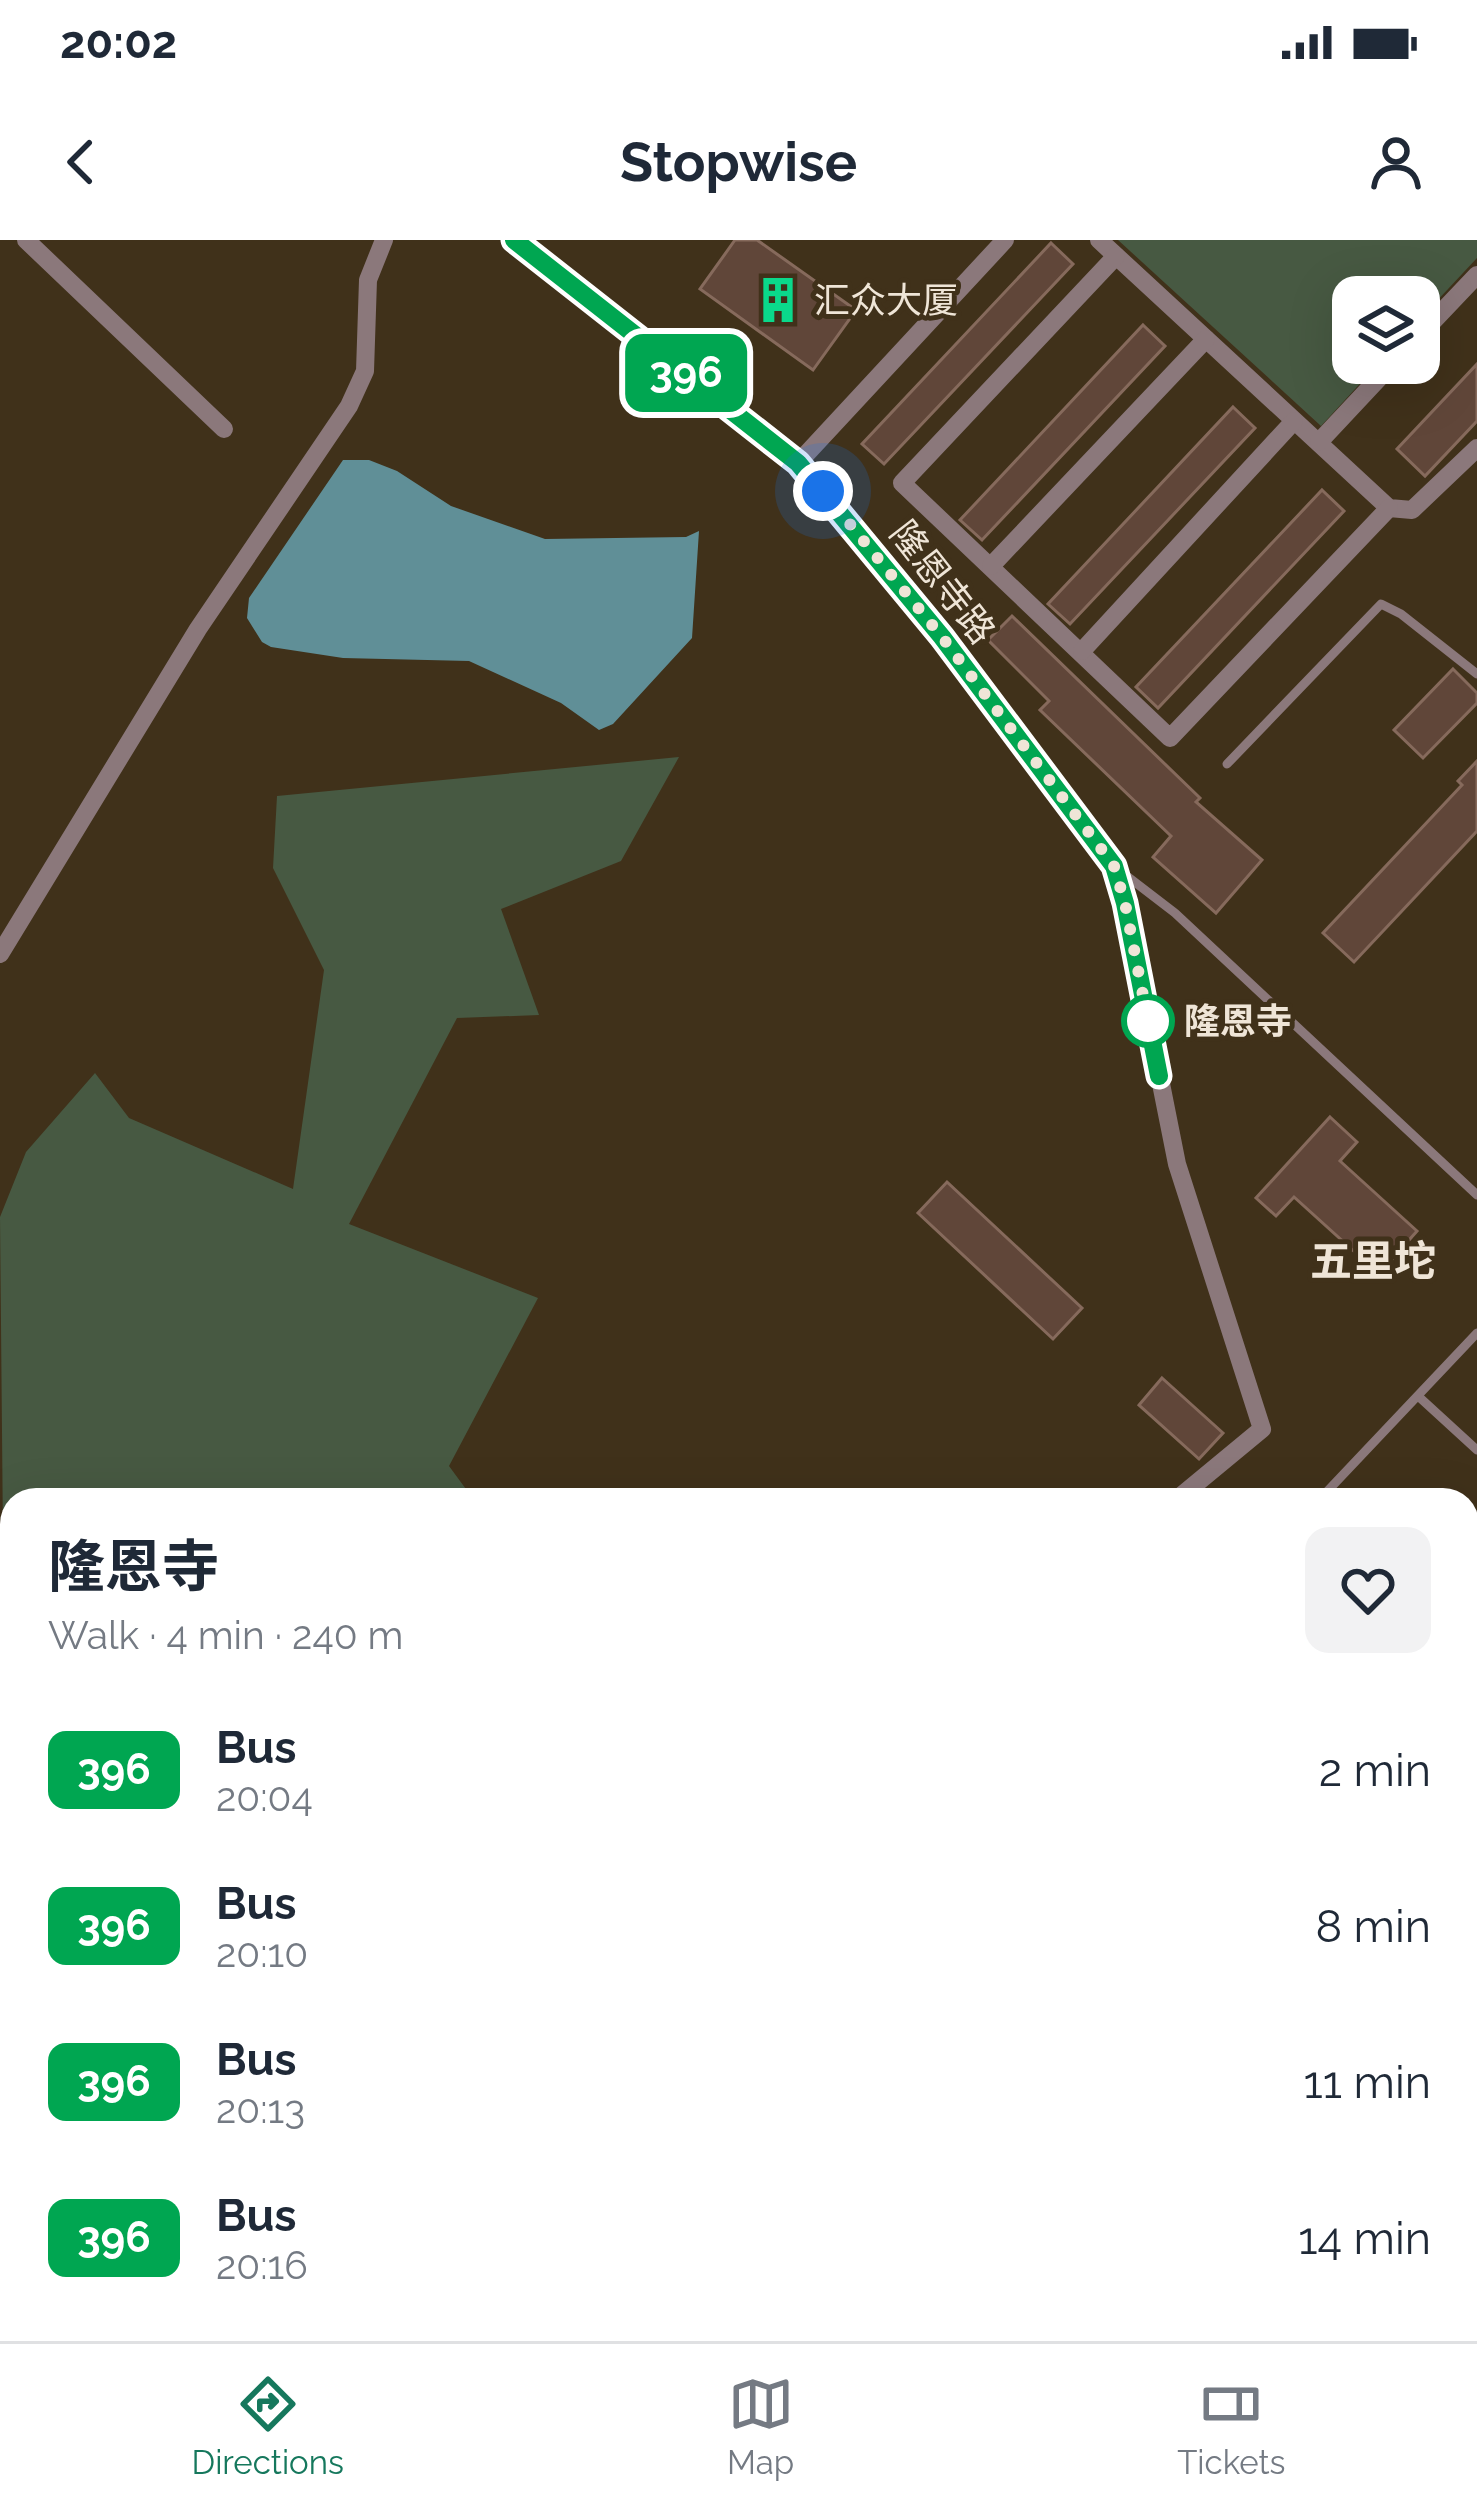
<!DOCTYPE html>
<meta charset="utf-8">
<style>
:root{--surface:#fff;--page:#f2f2f3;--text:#1f2937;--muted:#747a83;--line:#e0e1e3;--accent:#16785d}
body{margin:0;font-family:Raleway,"Noto Sans SC",sans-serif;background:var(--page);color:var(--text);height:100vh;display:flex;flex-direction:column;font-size:45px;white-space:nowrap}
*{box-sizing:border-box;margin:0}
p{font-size:39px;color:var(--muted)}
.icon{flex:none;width:66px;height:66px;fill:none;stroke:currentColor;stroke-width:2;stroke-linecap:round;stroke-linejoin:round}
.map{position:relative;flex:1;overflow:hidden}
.sheet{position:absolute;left:0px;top:1248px;width:1479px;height:855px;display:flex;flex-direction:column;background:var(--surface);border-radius:36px 36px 0 0;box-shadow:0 12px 48px #0002}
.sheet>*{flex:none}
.badge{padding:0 24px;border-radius:18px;font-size:42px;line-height:78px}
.tools{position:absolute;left:1332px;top:36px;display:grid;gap:24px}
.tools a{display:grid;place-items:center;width:108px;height:108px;border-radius:24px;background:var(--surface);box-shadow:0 12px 48px #0002;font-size:60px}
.you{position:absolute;width:60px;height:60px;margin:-30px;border:9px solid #fff;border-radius:50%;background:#1a73e8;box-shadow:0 0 0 18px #1a73e833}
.map>.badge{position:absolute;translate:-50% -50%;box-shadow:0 0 0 6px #fff}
.round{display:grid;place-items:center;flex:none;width:126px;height:126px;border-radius:24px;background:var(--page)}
.headline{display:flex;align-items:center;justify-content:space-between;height:204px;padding:0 48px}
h1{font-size:57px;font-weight:700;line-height:90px}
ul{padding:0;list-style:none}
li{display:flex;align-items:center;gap:36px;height:156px;padding:0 48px}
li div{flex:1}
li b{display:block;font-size:45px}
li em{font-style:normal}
li .badge{min-width:132px;font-weight:700;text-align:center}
.status{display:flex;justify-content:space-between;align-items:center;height:84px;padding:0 60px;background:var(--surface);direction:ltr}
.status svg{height:33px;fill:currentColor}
header{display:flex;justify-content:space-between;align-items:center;height:156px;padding:0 48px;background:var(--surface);font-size:54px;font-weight:700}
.menu{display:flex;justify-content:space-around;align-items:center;height:168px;border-top:3px solid var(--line);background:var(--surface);font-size:33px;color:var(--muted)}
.menu a{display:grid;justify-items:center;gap:6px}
.menu .on{color:var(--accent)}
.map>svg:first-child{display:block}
</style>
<div class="status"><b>20:02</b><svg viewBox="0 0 49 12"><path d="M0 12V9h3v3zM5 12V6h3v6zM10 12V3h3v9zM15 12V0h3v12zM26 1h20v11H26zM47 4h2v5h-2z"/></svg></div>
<header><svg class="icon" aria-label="back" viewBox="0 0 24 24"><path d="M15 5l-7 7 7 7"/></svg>Stopwise<svg class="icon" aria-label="person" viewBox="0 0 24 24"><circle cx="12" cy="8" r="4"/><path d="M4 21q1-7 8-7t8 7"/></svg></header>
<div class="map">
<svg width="1477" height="2101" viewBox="0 0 1477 2101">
<rect width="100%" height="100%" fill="#40311a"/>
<g fill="#475942">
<polygon points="1118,0 1477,0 1477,18 1419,80 1419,57 1353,57 1353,123 1379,123 1321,186"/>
<polygon points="679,517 621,621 501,669 539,775 457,778 349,984 538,1058 449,1226 474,1260 12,1260 12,1308 3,1300 0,977 26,912 95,833 129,878 293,949 324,730 273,628 277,556"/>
<polygon points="12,1654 12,2091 399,2091 397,2101 0,2101 0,1658"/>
<polygon points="518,2091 1078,2091 1075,2101 510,2101"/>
</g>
<polygon fill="#608f97" points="343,220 369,220 397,231 451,266 545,299 686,297 699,291 692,398 613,484 599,490 561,463 469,421 343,418 271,407 262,402 247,378 249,358"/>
<g fill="#604639" stroke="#866a5c" stroke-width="3">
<polygon points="735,0 757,0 856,70 813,130 700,49"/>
<polygon points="1051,3 1073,24 884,224 862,204"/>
<polygon points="1143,85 1165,106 982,300 960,280"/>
<polygon points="1477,124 1477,181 1425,236 1397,209"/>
<polygon points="1233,167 1255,188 1070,384 1048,364"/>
<polygon points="1322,250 1344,271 1158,468 1136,447"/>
<polygon points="1012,376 1200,558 1196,562 1262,620 1216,673 1153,617 1171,596 1040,470 1049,461 988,400"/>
<polygon points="1453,429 1477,453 1477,463 1423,518 1394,490"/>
<polygon points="1477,521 1477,591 1354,722 1323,693 1462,545 1458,541"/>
<polygon points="1330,877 1357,902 1340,921 1417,991 1379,1034 1294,957 1276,976 1256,958"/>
<polygon points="947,942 1082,1068 1053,1099 918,973"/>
<polygon points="1162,1138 1223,1193 1199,1219 1139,1165"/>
</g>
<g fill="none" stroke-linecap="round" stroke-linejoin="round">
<g stroke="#9a8d7b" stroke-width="3" stroke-dasharray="6 6" stroke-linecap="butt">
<polyline points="0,1667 12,1647"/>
<polyline points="0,1795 6,1856 7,1924 12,1929"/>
<polyline points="67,2091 68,2101"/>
<polyline points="220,2091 222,2101"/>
<polyline points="564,2101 575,2091"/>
<polyline points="812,2101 823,2091"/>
</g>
<g stroke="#8b787b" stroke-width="9">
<polyline points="1227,524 1381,364 1401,374 1477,434"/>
<polyline points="1119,630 1175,673 1477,955"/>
<polyline points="1418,1156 1477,1210"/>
<polyline points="1319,1260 1477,1093"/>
<polyline points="1467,1617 1477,1633"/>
<polyline points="1467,1824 1477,1814"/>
<polyline points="1467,1942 1477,1927"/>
<polyline points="1467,2009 1477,2016"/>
<polyline points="1307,2091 1314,2101"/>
</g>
<g stroke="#8b787b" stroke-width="18">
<polyline points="26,0 224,189"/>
<polyline points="1099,0 1389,268 1412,270 1477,208"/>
<polyline points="1116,16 902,243 1170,498 1389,268"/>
<polyline points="1419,96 1477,35"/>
<polyline points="1319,202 1393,123"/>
<polyline points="798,223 1005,0"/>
<polyline points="991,326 1206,99"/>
<polyline points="1082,411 1294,181"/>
<polyline points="1114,626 1125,663 1177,924 1262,1189 1181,1256 1184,1260"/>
<polyline points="0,714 198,389 349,166 365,131 368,40 384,0"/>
<polyline points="1467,1673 1477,1687"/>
<polyline points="1467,1781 1477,1771"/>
</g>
<polyline stroke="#8b787b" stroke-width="24" points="514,0 798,223 942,396 1114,626"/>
</g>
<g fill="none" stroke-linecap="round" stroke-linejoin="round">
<defs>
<polyline id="line" points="514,0 798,223 942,397 1114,626 1125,663 1159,836"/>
</defs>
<use href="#line" stroke="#fff" stroke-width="27"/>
<use href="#line" stroke="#00a651" stroke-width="18"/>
<polyline stroke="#efe5d7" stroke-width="12" stroke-dasharray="0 21.6" points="823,251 942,397 1114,626 1125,663 1148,781"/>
</g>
<defs>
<symbol id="building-bare" viewBox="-9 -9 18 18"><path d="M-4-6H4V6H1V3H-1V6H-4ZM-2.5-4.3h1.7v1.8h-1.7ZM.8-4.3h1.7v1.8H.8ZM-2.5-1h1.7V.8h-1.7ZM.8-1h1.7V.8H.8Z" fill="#0ad98b" stroke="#40311a" stroke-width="2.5" paint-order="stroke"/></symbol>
</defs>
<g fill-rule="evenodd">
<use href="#building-bare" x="745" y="27" width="66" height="66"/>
</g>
<circle fill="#fff" stroke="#00a651" stroke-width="6" cx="1148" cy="781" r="24"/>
<g text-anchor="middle" stroke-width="10" stroke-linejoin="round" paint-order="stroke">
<g font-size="36" fill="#efe5d7" stroke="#40311a" text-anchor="start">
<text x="814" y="73">汇众大厦</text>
</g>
<g font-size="36" fill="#efe5d7" stroke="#40311a">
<text transform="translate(943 342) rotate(52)" y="13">隆恩寺路</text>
</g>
<g font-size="36" font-weight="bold" fill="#efe5d7" stroke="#40311a" text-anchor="start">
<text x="1184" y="794">隆恩寺</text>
</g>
<g font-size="42" font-weight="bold" fill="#efe5d7" stroke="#40311a">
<text x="1373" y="1036">五里坨</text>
</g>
</g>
</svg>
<div class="tools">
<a><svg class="icon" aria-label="layers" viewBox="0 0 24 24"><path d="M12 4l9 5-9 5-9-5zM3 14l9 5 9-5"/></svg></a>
</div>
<div class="you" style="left:823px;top:251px"></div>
<b class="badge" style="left:686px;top:133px;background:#00a651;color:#fff">396</b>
<section class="sheet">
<div class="headline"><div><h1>隆恩寺</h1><p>Walk · 4 min · 240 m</p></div><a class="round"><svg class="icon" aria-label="heart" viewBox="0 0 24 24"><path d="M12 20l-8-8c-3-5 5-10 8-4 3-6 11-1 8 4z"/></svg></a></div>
<ul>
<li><span class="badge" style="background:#00a651;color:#fff">396</span><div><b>Bus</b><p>20:04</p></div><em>2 min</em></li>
<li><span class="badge" style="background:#00a651;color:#fff">396</span><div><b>Bus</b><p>20:10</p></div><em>8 min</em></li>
<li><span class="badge" style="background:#00a651;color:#fff">396</span><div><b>Bus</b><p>20:13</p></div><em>11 min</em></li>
<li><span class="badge" style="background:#00a651;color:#fff">396</span><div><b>Bus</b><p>20:16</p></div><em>14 min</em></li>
</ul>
</section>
</div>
<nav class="menu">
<a class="on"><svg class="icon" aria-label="directions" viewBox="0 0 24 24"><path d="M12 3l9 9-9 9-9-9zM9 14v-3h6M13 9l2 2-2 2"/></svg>Directions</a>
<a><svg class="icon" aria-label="map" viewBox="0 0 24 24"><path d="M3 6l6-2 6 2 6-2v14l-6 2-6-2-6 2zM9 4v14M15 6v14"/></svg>Map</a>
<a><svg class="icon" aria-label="tickets" viewBox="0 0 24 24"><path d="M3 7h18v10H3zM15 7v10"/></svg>Tickets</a>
</nav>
